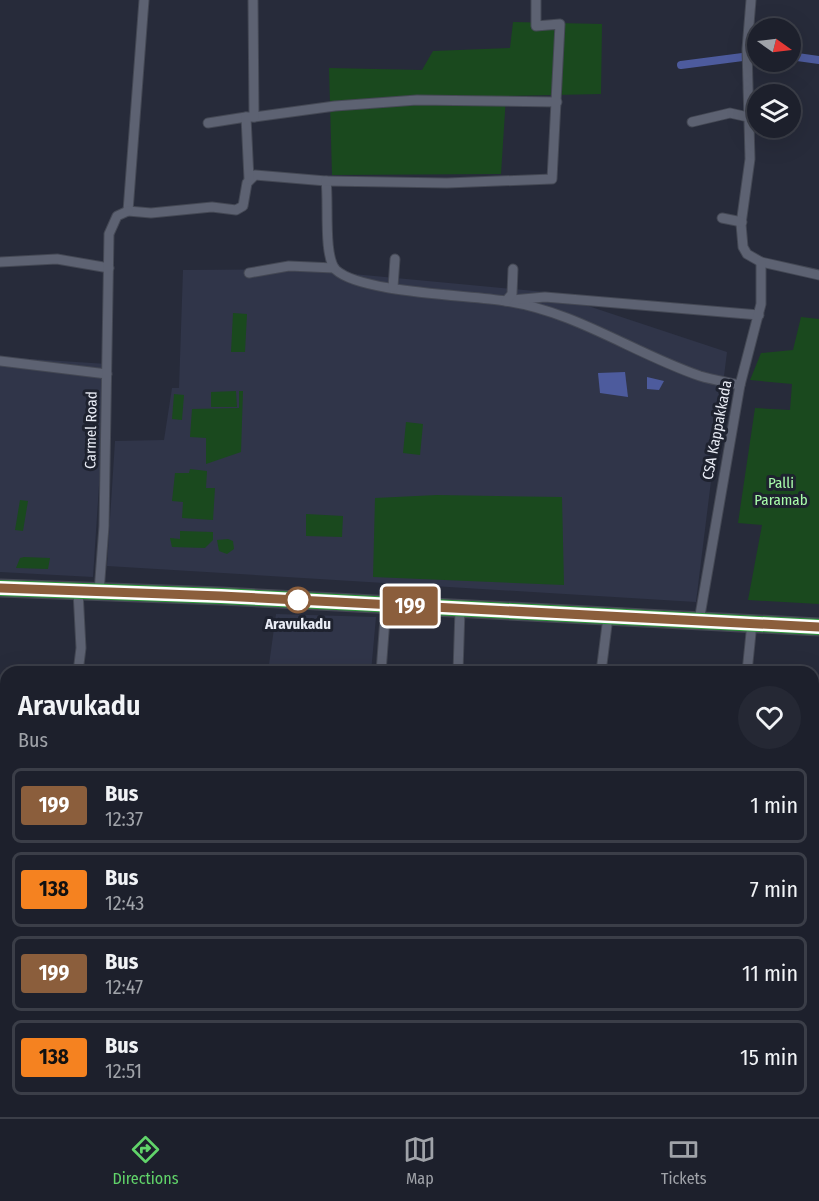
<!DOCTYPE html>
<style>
:root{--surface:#1d202c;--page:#252834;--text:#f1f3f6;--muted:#a0a3a9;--line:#3b3e48;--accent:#61d46a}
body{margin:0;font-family:"Fira Sans Condensed",sans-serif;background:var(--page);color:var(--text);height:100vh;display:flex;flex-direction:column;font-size:22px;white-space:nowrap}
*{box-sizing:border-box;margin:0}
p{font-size:20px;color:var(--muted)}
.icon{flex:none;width:33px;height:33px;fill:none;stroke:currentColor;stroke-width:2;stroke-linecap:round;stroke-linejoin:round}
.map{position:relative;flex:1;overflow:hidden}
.side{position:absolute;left:0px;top:666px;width:819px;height:452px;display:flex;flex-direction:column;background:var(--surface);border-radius:18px 18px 0 0;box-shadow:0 6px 24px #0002,0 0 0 2px var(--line)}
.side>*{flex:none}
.badge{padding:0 12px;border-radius:4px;font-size:21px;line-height:39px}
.needle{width:39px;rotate:104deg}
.buttons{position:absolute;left:747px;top:18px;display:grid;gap:12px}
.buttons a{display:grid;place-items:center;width:54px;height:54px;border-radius:50%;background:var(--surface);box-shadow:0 6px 24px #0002,0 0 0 2px var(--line);font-size:30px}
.map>.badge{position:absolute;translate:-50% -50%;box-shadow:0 0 0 3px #fff}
.round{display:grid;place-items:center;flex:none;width:63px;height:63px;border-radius:32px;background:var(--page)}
.overview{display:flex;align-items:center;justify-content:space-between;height:102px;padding:0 18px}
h1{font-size:28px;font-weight:600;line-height:45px}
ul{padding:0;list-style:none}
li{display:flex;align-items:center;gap:18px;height:75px;margin:0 12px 9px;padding:0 6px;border:3px solid var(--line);border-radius:9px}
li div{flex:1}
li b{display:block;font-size:22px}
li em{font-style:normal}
li .badge{min-width:66px;font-weight:700;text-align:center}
.menu{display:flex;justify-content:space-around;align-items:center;height:84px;border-top:2px solid var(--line);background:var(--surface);font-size:16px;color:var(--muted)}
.menu a{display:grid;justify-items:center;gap:3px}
.menu .on{color:var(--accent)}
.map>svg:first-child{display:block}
</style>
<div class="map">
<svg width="819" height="1117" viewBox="0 0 819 1117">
<rect width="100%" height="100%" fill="#272b3a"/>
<g fill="#303549">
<polygon points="300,269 546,292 727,352 696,602 107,566 115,441 164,440 172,388 179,388 183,270"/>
<polygon points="0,357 107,364 93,577 0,572"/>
<polygon points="276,614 376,617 371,672 268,672"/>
</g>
<g fill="#1a491e">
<polygon points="513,22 602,24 601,94 506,96 501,174 332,175 329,68 422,70 433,51 510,48"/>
<polygon points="233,313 247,314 245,352 231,352"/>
<polygon points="801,317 819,319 819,604 748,600 762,525 738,523 755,408 790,410 792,384 750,380 761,353 793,350"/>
<polygon points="236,391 237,407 211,407 211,392"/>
<polygon points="239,391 243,391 241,452 206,464 206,438 190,437 192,409 239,408"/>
<polygon points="174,394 184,395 182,420 172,419"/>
<polygon points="406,422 423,424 420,455 403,453"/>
<polygon points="190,469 207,471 206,488 215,488 213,520 182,518 183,502 172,501 175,473 189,473"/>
<polygon points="437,495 562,497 564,585 373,577 375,498"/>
<polygon points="20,500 28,501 23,531 15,530"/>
<polygon points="306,514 343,516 342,537 306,536"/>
<polygon points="180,531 213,532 213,540 205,548 172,547 170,538 180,539"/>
<polygon points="228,539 233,541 234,549 227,554 219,551 217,540"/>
<polygon points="24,557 50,558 48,569 16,568 20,558"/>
</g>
<g fill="#4d5b9d">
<polygon points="625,372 628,397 600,393 598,373"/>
<polygon points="647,377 664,381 659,390 647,389"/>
</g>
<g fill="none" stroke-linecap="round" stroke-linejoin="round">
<g stroke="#4d5b9d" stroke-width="8">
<polyline points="790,56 819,60"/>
<polyline points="681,65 758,55"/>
</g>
<defs>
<g id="street">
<path d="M144 0 128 211 151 213 212 207 236 210 243 206 247 183 255 175 326 181C329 202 323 257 336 270 361 293 470 295 505 301 575 311 635 354 700 376 713 380 727 382 740 385"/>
<polyline points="751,0 747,49 750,159 741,224 743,247 747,254 761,262 819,275"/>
<polyline points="254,117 335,106 417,100 557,102"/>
<polyline points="692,122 730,113 748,117"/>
<polyline points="208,123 246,117"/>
<polyline points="249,179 246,117 254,117 253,0"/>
<polyline points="326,181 447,183 552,179 560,24 536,26 536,0"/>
<polyline points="722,218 742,222"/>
<polyline points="0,262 57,259 109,268"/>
<polyline points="249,273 289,266 334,268"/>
<polyline points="393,287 395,259"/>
<polyline points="512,300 545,297 759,315"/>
<polyline points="506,301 512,294 513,269"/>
<polyline points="0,361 107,374"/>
<polyline points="78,591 81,648 78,672"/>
<polyline points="99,592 104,526 109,234 117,216 128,211"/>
<polyline points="699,621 740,385 761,304 761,262"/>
<polyline points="381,672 386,605"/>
<polyline points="458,672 460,609"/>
<polyline points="601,672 608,617"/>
<polyline points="747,672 752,623"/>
<polyline points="0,948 6,911"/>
<polyline points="813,1086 819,1047"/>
<polyline points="390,1112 390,1117"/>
<polyline points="746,1112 770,1117"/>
<polyline points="37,1117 39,1112"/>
<polyline points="161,1117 162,1112"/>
<polyline points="233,1117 233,1112"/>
<polyline points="489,1117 489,1112"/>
<polyline points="644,1117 645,1112"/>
<polyline points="808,1117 809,1112"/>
</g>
<g id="secondary">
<polyline points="0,1007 6,1006"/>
<polyline points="813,1013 819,1012"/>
</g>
<polyline id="highway" points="0,588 221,596 819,627"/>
</defs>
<use href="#street" stroke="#444854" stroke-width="11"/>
<use href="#secondary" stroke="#444854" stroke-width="14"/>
<use href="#highway" stroke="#444854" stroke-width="19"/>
<use href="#street" stroke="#5d6272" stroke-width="9"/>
<use href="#secondary" stroke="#507362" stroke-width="12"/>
<use href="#highway" stroke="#309b3d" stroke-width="16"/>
</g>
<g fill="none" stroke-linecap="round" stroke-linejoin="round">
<defs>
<polyline id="line" points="0,588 221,596 819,627"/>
</defs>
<use href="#line" stroke="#fff" stroke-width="14"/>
<use href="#line" stroke="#8b5e3c" stroke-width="9"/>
</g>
<circle fill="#fff" stroke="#8b5e3c" stroke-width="3" cx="298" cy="600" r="12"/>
<g text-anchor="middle" stroke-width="6" stroke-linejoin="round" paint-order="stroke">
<g font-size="15" fill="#e9ecf5" stroke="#1e222f">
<text transform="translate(91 430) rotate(-89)" y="5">Carmel Road</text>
<text transform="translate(717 430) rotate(-79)" y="5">CSA Kappakkada</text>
</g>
<g font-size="15" fill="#a8fcaa" stroke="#1e222f">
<text x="781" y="488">Palli<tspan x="781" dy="17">Paramab</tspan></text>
</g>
<g font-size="15" font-weight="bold" fill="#e9ecf5" stroke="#1e222f">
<text x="298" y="629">Aravukadu</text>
</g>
</g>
</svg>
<div class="buttons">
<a><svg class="needle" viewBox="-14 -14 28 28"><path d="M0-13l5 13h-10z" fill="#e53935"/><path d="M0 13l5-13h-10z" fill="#a0a3a9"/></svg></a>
<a><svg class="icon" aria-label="layers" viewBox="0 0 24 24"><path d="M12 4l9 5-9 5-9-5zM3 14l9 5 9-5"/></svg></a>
</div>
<b class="badge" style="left:410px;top:606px;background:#8b5e3c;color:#fff">199</b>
<section class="side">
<div class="overview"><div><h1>Aravukadu</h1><p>Bus</p></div><a class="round"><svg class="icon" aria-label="heart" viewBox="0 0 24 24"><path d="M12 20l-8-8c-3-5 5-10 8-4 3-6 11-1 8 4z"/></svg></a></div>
<ul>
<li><span class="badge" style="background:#8b5e3c;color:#fff">199</span><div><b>Bus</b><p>12:37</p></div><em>1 min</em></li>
<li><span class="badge" style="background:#f58220;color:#111">138</span><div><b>Bus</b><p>12:43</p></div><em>7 min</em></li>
<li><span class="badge" style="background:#8b5e3c;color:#fff">199</span><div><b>Bus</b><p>12:47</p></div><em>11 min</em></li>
<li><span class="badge" style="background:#f58220;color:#111">138</span><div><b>Bus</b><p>12:51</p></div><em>15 min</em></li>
</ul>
</section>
</div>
<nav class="menu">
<a class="on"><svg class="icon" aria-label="directions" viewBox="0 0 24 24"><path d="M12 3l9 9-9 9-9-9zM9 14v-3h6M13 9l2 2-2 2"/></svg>Directions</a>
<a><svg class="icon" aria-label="map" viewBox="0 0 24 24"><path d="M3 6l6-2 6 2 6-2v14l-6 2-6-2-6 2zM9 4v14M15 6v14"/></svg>Map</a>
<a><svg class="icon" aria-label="tickets" viewBox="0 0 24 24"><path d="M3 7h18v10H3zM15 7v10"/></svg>Tickets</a>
</nav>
